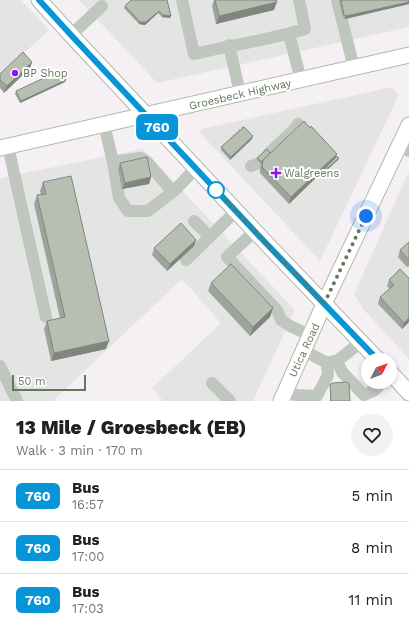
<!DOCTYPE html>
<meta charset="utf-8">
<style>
:root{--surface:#fff;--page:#f2f2f2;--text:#202124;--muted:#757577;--line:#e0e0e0}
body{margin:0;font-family:"Work Sans",sans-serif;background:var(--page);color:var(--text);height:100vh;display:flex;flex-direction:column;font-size:15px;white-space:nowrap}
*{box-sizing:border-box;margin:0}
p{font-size:13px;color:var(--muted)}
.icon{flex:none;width:22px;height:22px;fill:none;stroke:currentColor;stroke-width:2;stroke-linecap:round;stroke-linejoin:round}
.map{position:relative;height:401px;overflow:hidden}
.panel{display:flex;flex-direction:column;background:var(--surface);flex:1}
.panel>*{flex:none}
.badge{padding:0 8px;border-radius:6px;font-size:14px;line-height:26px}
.needle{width:26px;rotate:48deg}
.controls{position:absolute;left:361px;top:353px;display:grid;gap:8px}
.controls a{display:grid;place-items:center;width:36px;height:36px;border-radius:50%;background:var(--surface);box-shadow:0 2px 6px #0003;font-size:20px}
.scale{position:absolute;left:12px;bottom:10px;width:74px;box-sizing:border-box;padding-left:4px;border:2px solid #62785a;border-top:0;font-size:11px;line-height:14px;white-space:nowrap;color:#62785a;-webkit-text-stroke:3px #fff;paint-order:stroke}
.you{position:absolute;width:20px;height:20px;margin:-10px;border:3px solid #fff;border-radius:50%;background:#1a73e8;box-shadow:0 0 0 6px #1a73e833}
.map>.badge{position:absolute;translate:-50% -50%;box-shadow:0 0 0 2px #fff}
.round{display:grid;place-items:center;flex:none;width:42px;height:42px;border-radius:21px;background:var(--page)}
.head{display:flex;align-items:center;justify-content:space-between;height:68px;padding:0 16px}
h1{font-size:19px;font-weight:800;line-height:30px}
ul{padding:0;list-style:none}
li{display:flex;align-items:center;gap:12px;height:52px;padding:0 16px;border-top:1px solid var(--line)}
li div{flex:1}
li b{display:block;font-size:15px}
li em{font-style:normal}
li .badge{min-width:44px;font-weight:700;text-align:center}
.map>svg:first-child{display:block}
</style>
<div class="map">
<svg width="409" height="401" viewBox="0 0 409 401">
<rect width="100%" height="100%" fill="#f5f0f4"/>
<g fill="#e5e4e4">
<polygon points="0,0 21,0 49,30 0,75"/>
<polygon points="79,0 409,0 409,27 157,83"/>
<polygon points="387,88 394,89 398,95 397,99 320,261 200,133 201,129"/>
<polygon points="143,149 295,310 253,401 163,401 152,388 221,323 182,279 53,401 0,401 0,178"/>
<polygon points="409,171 409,359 364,310 354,294"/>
</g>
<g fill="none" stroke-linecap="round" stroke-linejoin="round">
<defs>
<g id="major">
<polyline points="39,0 71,35 267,244 378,360"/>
<polyline points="0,148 409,55"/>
<polyline points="390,372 409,393"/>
<polyline points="281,401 324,304 409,125"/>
</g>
</defs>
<use href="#major" stroke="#b1b8ae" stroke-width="17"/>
<polyline stroke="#b5bbb3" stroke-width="2" stroke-dasharray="2 2" stroke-linecap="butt" points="232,139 231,138 243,127 244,129"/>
<g stroke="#bfc6bd" stroke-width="12">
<path d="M182 0 194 54C231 45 269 40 305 29L299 0"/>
<polyline points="337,0 354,68"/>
<polyline points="289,34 301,80"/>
<polyline points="71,35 102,6"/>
<polyline points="229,45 240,93"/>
<polyline points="104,124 113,162 119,198 128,211 148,211 175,190 196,168"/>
<polyline points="8,146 46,317"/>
<polyline points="399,146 409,151"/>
<polyline points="268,154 294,130 298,124"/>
<polyline points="113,162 141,158 147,162 173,192"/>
<polyline points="251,166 259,163"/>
<polyline points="194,221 210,237"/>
<polyline points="255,231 227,257 277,310 281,320 290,326 310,335"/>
<polyline points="186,260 236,211"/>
<polyline points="337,361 342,372 364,395 375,390 382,382"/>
<polyline points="330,362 337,361 361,342"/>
<polyline points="0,366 17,401"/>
<polyline points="212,383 230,401"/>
<polyline points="284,393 297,395 317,396 328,375 327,363 303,350"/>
</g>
<use href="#major" stroke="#fff" stroke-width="15"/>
</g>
<g fill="#9da49a">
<polygon points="167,0 171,16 170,18 162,17 158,13 145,25 139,24 124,8 125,6"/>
<polygon points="214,0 276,0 274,10 216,24 212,6"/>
<polygon points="339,0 409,0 409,4 345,19 343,17"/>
<polygon points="32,62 30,68 4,93 0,88 0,74"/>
<polygon points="65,82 20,103 15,94 16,91"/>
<polygon points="252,139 230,160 221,150 221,147"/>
<polygon points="270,153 336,156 339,158 338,160 327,170 325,169 289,204 260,173 260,167 261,164 257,160 257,158"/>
<polygon points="120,163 151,177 149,184 122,189 118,169"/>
<polygon points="43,182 106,349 51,361 44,329 47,321 60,318 34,204 37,195 41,195 40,191"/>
<polygon points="196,240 194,246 167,271 152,255 154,248"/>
<polygon points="409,242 409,266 407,267 398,257 400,250"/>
<polygon points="409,278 409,322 402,329 378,304 380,297 390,289 387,286 389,280"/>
<polygon points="211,283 273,308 270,317 250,336 208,291"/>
<polygon points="330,385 350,401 330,401"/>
</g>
<g fill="#80867d">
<polygon points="277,2 274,10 216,24 219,16"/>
<polygon points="409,2 409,4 345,19 346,16"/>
<polygon points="159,11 158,13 145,25 139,24 140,22"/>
<polygon points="163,15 171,16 170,18 162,17"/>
<polygon points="32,62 30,68 4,93 7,86"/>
<polygon points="66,80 65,82 20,103 21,101"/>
<polygon points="253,136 252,139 230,160 231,157"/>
<polygon points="337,154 335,160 326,167 325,169 289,204 291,197"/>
<polygon points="339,158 338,160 327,170 328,168"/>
<polygon points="151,177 149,184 122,189 125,183"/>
<polygon points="196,240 194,246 167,271 170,264"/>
<polygon points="273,308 270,317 250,336 253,327"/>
<polygon points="409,318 409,322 402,329 404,323"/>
<polygon points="109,341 106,349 51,361 54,353"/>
</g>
<g fill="#b7bfb3" stroke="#80867d">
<polygon points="131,0 167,0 171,16 163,15 159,11 146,22 140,22 125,6"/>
<polygon points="215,0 276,0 277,2 219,16"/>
<polygon points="341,0 409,0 409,2 346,16 344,15"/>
<polygon points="23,52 32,62 7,86 0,80 0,74"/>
<polygon points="61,70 66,80 21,101 16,91"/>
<polygon points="304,121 310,128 311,126 337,154 291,197 262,167 263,160"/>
<polygon points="244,127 253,136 231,157 221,147"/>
<polygon points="267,149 270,153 263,160 262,162 257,158"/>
<polygon points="336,156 339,158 328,168 326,167 335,158"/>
<polygon points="147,157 151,177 125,183 120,163"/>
<polygon points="71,176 109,341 54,353 47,321 65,317 37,195 46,194 43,182"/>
<polygon points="181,223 196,240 170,264 154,248"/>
<polygon points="409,242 409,260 400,250"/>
<polygon points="231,264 273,308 253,327 211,283"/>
<polygon points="400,269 409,278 409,318 404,323 380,297 394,285 389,280"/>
<polygon points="347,382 349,384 350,401 331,401 330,385 332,383"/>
</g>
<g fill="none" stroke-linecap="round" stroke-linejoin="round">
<defs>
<polyline id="line" points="39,0 71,35 261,238 378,360"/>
</defs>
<use href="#line" stroke="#fff" stroke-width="9"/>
<use href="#line" stroke="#0696d7" stroke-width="6"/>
<polyline stroke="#62785a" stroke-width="4" stroke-dasharray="0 7.2" points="216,190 324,304 366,216"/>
</g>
<g fill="#8818ee" stroke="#fff" stroke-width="1.5">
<circle cx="15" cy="73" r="4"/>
<path d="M274 167h4v4h4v4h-4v4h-4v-4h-4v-4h4z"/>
</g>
<circle fill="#fff" stroke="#0696d7" stroke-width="2" cx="216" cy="190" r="8"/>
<g text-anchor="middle" stroke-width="4" stroke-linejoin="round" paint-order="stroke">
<g font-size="11" fill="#62785a" stroke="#fff" text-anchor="start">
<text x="23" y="77">BP Shop</text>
<text x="284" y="177">Walgreens</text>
</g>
<g font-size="11" fill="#62785a" stroke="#fff">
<text transform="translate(240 94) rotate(-13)" y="4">Groesbeck Highway</text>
<text transform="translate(304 350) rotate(-65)" y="4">Utica Road</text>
</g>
</g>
</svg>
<div class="controls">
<a><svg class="needle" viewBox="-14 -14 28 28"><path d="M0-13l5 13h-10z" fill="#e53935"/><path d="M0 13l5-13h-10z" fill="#757577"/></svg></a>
</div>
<div class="scale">50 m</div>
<div class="you" style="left:366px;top:216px"></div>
<b class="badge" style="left:157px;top:127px;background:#0696d7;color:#fff">760</b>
</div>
<section class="panel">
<div class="head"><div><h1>13 Mile / Groesbeck (EB)</h1><p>Walk · 3 min · 170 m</p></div><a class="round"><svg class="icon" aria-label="heart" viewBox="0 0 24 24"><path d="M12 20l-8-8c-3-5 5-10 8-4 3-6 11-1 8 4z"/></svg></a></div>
<ul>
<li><span class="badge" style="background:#0696d7;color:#fff">760</span><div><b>Bus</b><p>16:57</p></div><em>5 min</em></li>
<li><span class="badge" style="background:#0696d7;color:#fff">760</span><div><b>Bus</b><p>17:00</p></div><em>8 min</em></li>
<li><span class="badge" style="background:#0696d7;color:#fff">760</span><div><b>Bus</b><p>17:03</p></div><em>11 min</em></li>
</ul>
</section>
